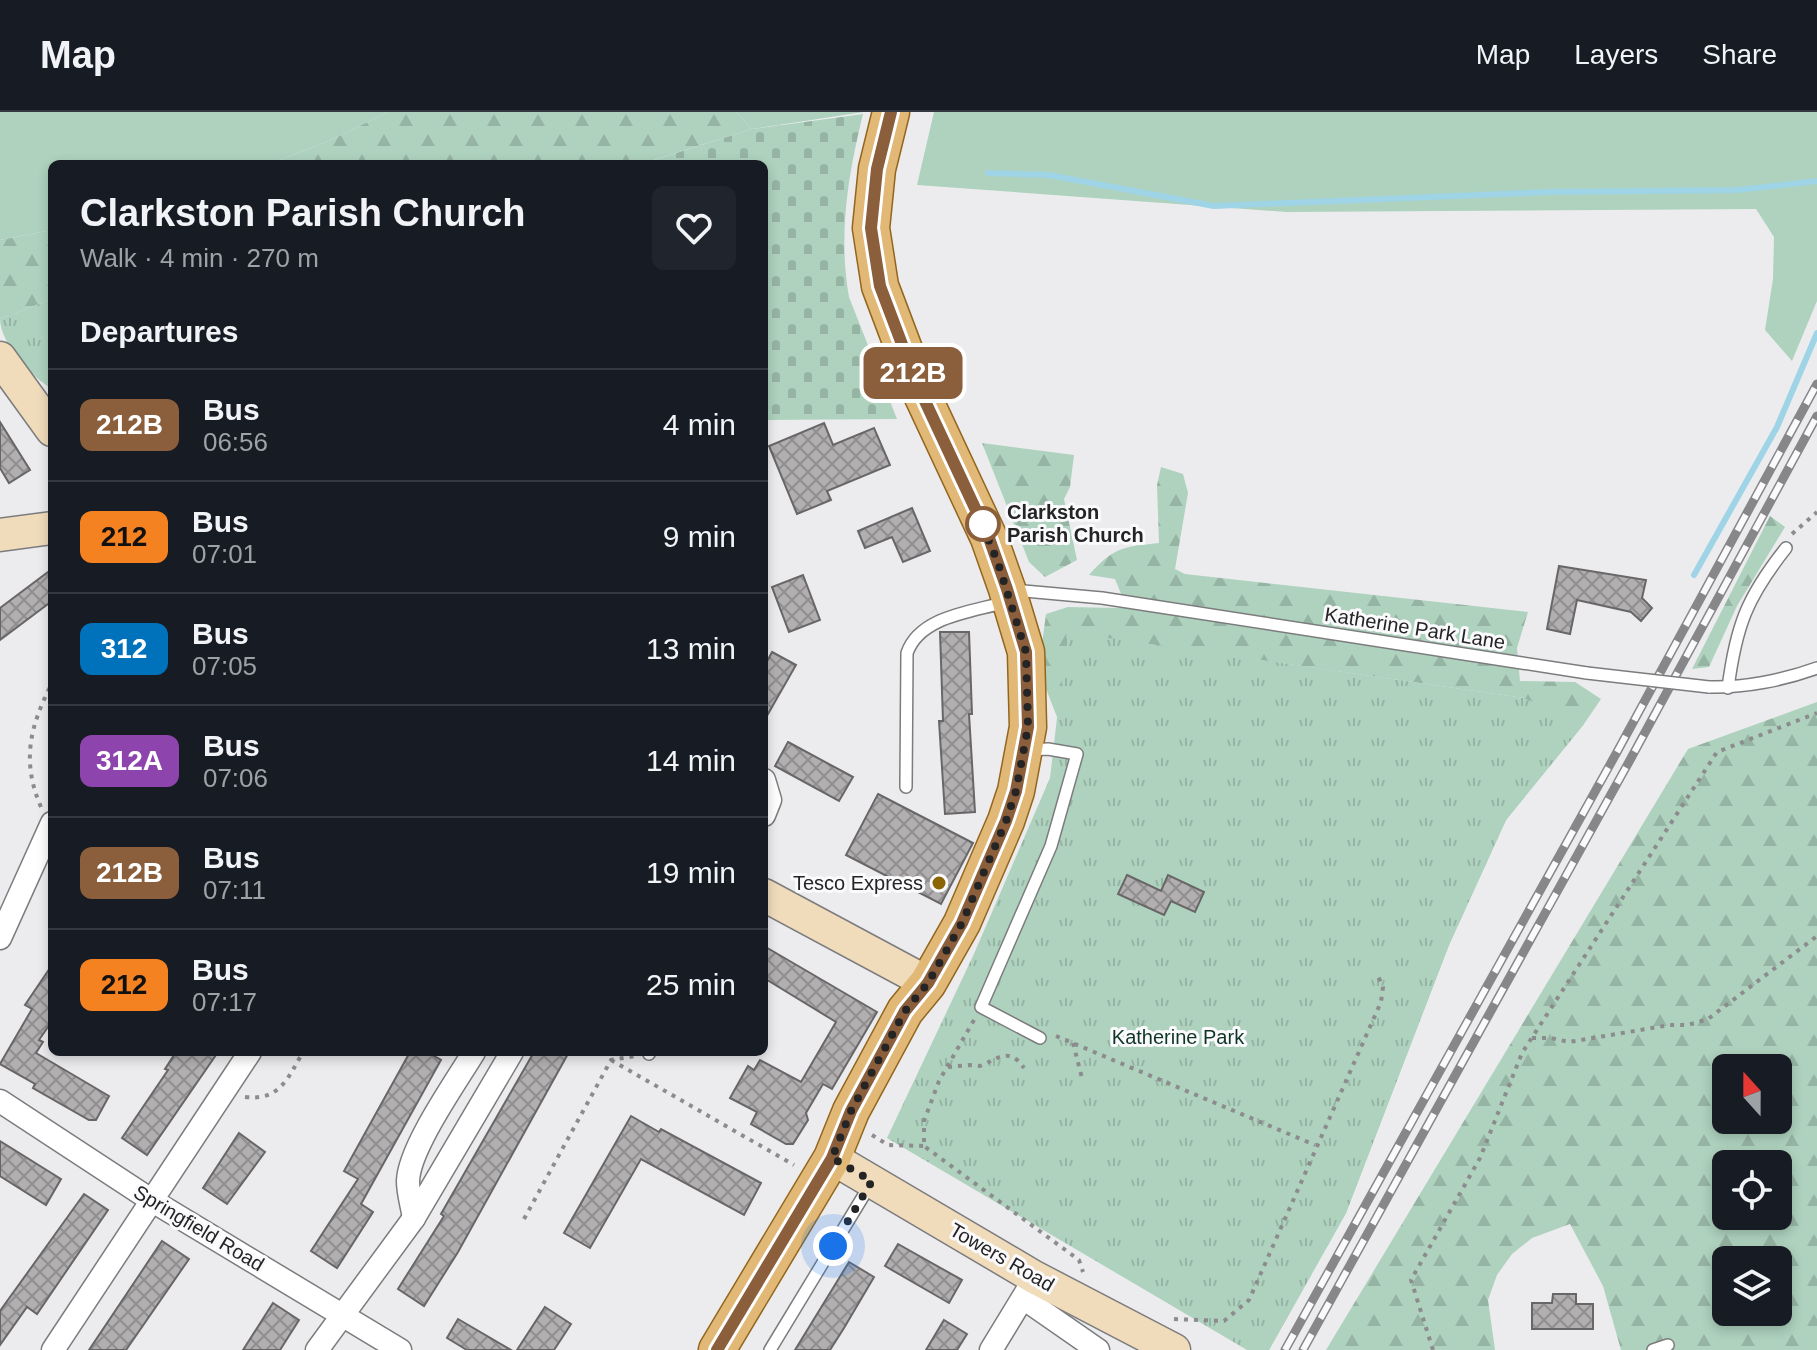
<!DOCTYPE html>
<meta charset="utf-8">
<style>
:root{--surface:#171b24;--page:#20242c;--text:#f1f3f6;--muted:#9ea1a6;--line:#363941}
body{margin:0;font-family:Arial,sans-serif;background:var(--page);color:var(--text);height:100vh;display:flex;flex-direction:column;font-size:30px;white-space:nowrap}
*{box-sizing:border-box;margin:0}
p{font-size:26px;color:var(--muted)}
.icon{flex:none;width:44px;height:44px;fill:none;stroke:currentColor;stroke-width:2;stroke-linecap:round;stroke-linejoin:round}
.map{position:relative;flex:1;overflow:hidden}
.side{position:absolute;left:48px;top:48px;width:720px;height:896px;display:flex;flex-direction:column;background:var(--surface);border-radius:12px;box-shadow:0 4px 12px #0003}
.side>*{flex:none}
.badge{padding:0 16px;border-radius:12px;font-size:28px;line-height:52px}
.needle{width:52px;rotate:339deg}
.controls{position:absolute;left:1712px;top:942px;display:grid;gap:16px}
.controls a{display:grid;place-items:center;width:80px;height:80px;border-radius:12px;background:var(--surface);box-shadow:0 4px 12px #0003;font-size:40px}
.you{position:absolute;width:40px;height:40px;margin:-20px;border:6px solid #fff;border-radius:50%;background:#1a73e8;box-shadow:0 0 0 12px #1a73e833}
.map>.badge{position:absolute;translate:-50% -50%;box-shadow:0 0 0 4px #fff}
h2{padding:0 32px;font-size:30px;line-height:72px}
.round{display:grid;place-items:center;flex:none;width:84px;height:84px;border-radius:12px;background:var(--page)}
.head{display:flex;align-items:center;justify-content:space-between;height:136px;padding:0 32px}
h1{font-size:38px;font-weight:700;line-height:60px}
ul{padding:0;list-style:none}
li{display:flex;align-items:center;gap:24px;height:112px;padding:0 32px;border-top:2px solid var(--line)}
li div{flex:1}
li b{display:block;font-size:30px}
li em{font-style:normal}
li .badge{min-width:88px;font-weight:700;text-align:center}
header{display:flex;align-items:center;gap:48px;box-sizing:border-box;height:112px;padding:0 40px;background:var(--surface);border-bottom:2px solid var(--line)}
header strong{font-size:38px}
nav{display:flex;gap:44px;margin-inline-start:auto;font-size:28px}
.map>svg:first-child{display:block}
</style>
<header>
<strong>Map</strong>
<nav><a>Map</a><a>Layers</a><a>Share</a></nav>
</header>
<div class="map">
<svg width="1817" height="1238" viewBox="0 0 1817 1238">
<defs>
<pattern id="forest-firs" width="22" height="20" patternUnits="userSpaceOnUse" patternTransform="scale(2)"><rect width="22" height="20" fill="#aed2be"/><path d="M5 1l3.5 6h-7zM16 11l3.5 6h-7z" fill="#96b4a3"/></pattern>
<pattern id="cemetery-stones" width="16" height="16" patternUnits="userSpaceOnUse" patternTransform="scale(2)"><rect width="16" height="16" fill="#aed2be"/><path d="M2 7V4a2 2 0 0 1 4 0v3zM10 15v-3a2 2 0 0 1 4 0v3z" fill="#96b4a3"/></pattern>
<pattern id="park-tufts" width="24" height="20" patternUnits="userSpaceOnUse" patternTransform="scale(2)"><rect width="24" height="20" fill="#aed2be"/><path d="M3 7l-1-3M5 7V3M7 7l1-3M15 17l-1-3M17 17v-4M19 17l1-3" fill="none" stroke="#96b4a3"/></pattern>
<pattern id="building-cross-hatch" width="8" height="8" patternUnits="userSpaceOnUse" patternTransform="scale(2)"><rect width="8" height="8" fill="#b1afb0"/><path d="M0 0l8 8M0 8l8-8" fill="none" stroke="#908e8f"/></pattern>
</defs>
<rect width="100%" height="100%" fill="#ececef"/>
<g fill="#aed2be">
<polygon points="0,0 388,0 329,29 269,52 52,52 52,118 0,128"/>
<polygon points="736,0 864,0 752,17"/>
<polygon points="934,0 1817,0 1817,189 1792,249 1765,218 1773,167 1774,125 1756,97 1287,100 917,73"/>
</g>
<g fill="url(#forest-firs)" fill-rule="evenodd">
<polygon points="388,0 736,0 752,17 641,52 269,52 329,29"/>
<polygon points="52,118 52,187 0,207 0,128"/>
<polygon points="982,331 1074,343 1070,375 1064,387 1077,448 1045,465 1029,450"/>
<path d="M1161 355 1183 362 1188 381 1175 457 1185 462 1528 500 1517 536 1520 569 1575 570 1601 587 1584 612 1506 708 1449 833 1346 1101 1269 1238H1247L1524 586 1140 531 1097 558 1057 605 1043 569 1042 532 1046 502 1068 495 1120 496 1124 489 1115 467 1089 463C1114 435 1122 435 1159 431L1157 373Z"/>
<polygon points="1770,404 1785,415 1737,494 1709,555 1692,557"/>
<path d="M1817 590V1238H1621L1603 1174 1570 1112 1532 1126 1512 1142 1497 1163 1488 1188 1495 1238H1326L1688 637ZM1726 956H1778V1008H1726ZM1726 1052H1778V1104H1726ZM1726 1148H1778V1200H1726Z"/>
</g>
<path fill="url(#cemetery-stones)" d="M863 2C848 63 838 123 849 185L897 307 764 308V52H649L648 50 752 17Z"/>
<g fill="url(#park-tufts)">
<path d="M52 187V277C32 265 0 231 0 207Z"/>
<polygon points="1067,520 1524,586 1584,612 1506,708 1449,833 1346,1101 1269,1238 1247,1238 887,1026 973,844 1050,666"/>
</g>
<g fill="none" stroke-linecap="round" stroke-linejoin="round">
<g stroke="#9ed4e5" stroke-width="6">
<polyline points="988,61 1049,63 1214,94 1548,80 1738,78 1817,69"/>
<polyline points="1694,463 1777,315 1817,221"/>
</g>
</g>
<g fill="url(#building-cross-hatch)" stroke="#686667" stroke-width="2">
<polygon points="0,310 30,358 9,371 0,356"/>
<polygon points="824,311 833,333 874,316 890,353 827,379 831,388 797,402 769,334"/>
<polygon points="912,396 930,439 903,450 892,425 865,436 858,419"/>
<polygon points="1559,454 1646,468 1642,486 1652,496 1641,509 1631,500 1577,488 1570,522 1547,517"/>
<polygon points="52,457 52,489 0,528 0,496"/>
<polygon points="803,463 820,508 789,520 772,475"/>
<polygon points="940,520 969,520 972,602 969,602 975,700 945,702 939,609 943,609"/>
<polygon points="772,540 796,553 764,609 764,555"/>
<polygon points="788,630 853,665 839,689 775,654"/>
<polygon points="878,682 973,731 941,792 846,743"/>
<polygon points="1127,763 1161,779 1168,763 1204,780 1195,800 1171,789 1164,803 1118,782"/>
<polygon points="764,834 877,900 832,977 823,972 806,1001 808,1008 793,1032 786,1032 751,1012 757,1000 730,986 748,954 754,958 760,948 801,970 836,910 764,866"/>
<polygon points="52,853 52,909 39,928 43,930 36,941 109,984 96,1008 89,1008 33,976 35,972 0,952 32,897 25,893"/>
<polygon points="176,940 218,940 147,1043 122,1026 168,958 165,957"/>
<polygon points="410,940 427,940 441,948 361,1092 373,1100 337,1156 311,1139 358,1067 344,1059"/>
<polygon points="534,940 569,940 458,1140 424,1194 398,1177 444,1104 441,1102"/>
<polygon points="631,1004 659,1020 661,1017 761,1071 744,1103 641,1047 590,1136 564,1121"/>
<polygon points="239,1021 265,1040 227,1092 203,1076"/>
<polygon points="0,1029 61,1067 46,1093 0,1064"/>
<polygon points="84,1082 108,1098 37,1202 27,1195 0,1233 0,1199"/>
<polygon points="162,1129 189,1147 126,1238 89,1238"/>
<polygon points="898,1132 962,1168 949,1191 885,1154"/>
<polygon points="849,1150 874,1165 844,1216 830,1238 795,1238"/>
<polygon points="1553,1182 1576,1182 1576,1192 1593,1192 1593,1217 1532,1217 1532,1191 1552,1191"/>
<polygon points="273,1191 299,1208 280,1238 243,1238"/>
<polygon points="545,1195 571,1212 554,1238 517,1238"/>
<polygon points="458,1207 511,1238 467,1238 447,1226"/>
<polygon points="944,1208 967,1222 957,1238 926,1238"/>
</g>
<g fill="none" stroke-linecap="round" stroke-linejoin="round">
<defs>
<g id="lane">
<polyline points="1013,478 1102,486 1587,561"/>
<path d="M1709 575C1744 576 1784 568 1817 556"/>
<path d="M1728 576C1736 514 1747 485 1786 436"/>
<polyline points="1029,638 1048,637 1077,642 1051,734 981,895 1040,926"/>
<path d="M906 675 907 541C920 504 972 500 1006 490"/>
<polyline points="649,942 650,940"/>
<polyline points="770,1238 870,1073"/>
<polyline points="1653,1238 1668,1233"/>
</g>
<g id="street">
<polyline points="764,668 770,688 764,703"/>
<polyline points="0,826 52,711"/>
<polyline points="0,989 151,1088 400,1238"/>
<path d="M414 1106C412 1094 408 1081 408 1069 409 1036 456 970 474 940"/>
<polyline points="1023,1186 1098,1238"/>
<polyline points="53,1238 250,940"/>
<polyline points="317,1238 414,1106 512,940"/>
<polyline points="991,1238 1030,1174"/>
</g>
<g id="secondary">
<polyline points="0,246 52,318"/>
<polyline points="0,423 52,416"/>
<polyline points="764,783 928,871"/>
<polyline points="832,1046 1034,1165 1174,1238"/>
</g>
<polyline id="primary" points="717,1238 832,1046 851,999 905,899 928,871 962,811 1006,709 1016,679 1028,615 1026,540 1007,477 989,426 917,272 880,174 871,116 877,57 891,0"/>
</defs>
<use href="#lane" stroke="#7c7c7e" stroke-width="14"/>
<use href="#street" stroke="#7c7c7e" stroke-width="25"/>
<use href="#secondary" stroke="#7c7c7e" stroke-width="35"/>
<use href="#primary" stroke="#92661e" stroke-width="39"/>
<g stroke="#8c8c8e" stroke-width="4" stroke-dasharray="4 6" stroke-linecap="butt">
<polyline points="1792,422 1817,400"/>
<path d="M41 695C21 649 30 614 52 571"/>
<polyline points="974,908 939,969 924,1009 924,1034 1079,1148 1083,1160"/>
<polyline points="1056,924 1315,1033"/>
<polyline points="1532,926 1551,926 1569,930 1670,913 1688,913 1708,907 1817,824"/>
<polyline points="1073,931 1082,966"/>
<polyline points="611,948 794,1053"/>
<path d="M948 955 970 953 980 954C998 947 1009 934 1024 956"/>
<path d="M245 985C280 989 288 966 303 940"/>
<polyline points="872,1023 888,1033 924,1034"/>
<polyline points="524,1107 611,948 635,944"/>
<polyline points="1174,1207 1224,1209 1249,1188 1381,890 1383,875 1377,862"/>
<polyline points="1433,1238 1411,1168 1480,1046 1522,941 1717,640 1817,601"/>
</g>
<use href="#lane" stroke="#fff" stroke-width="11"/>
<use href="#street" stroke="#fff" stroke-width="22"/>
<use href="#secondary" stroke="#f0dcbb" stroke-width="32"/>
<use href="#primary" stroke="#e1b876" stroke-width="36"/>
<defs>
<g id="rail">
<polyline points="1285,1238 1617,640 1817,272"/>
<polyline points="1303,1238 1630,648 1817,304"/>
</g>
</defs>
<use href="#rail" stroke="#878789" stroke-width="9"/>
<use href="#rail" stroke="#fafafc" stroke-width="6" stroke-dasharray="18" stroke-linecap="butt"/>
<defs>
<polyline id="lane-bridge" points="1587,561 1709,575"/>
</defs>
<use href="#lane-bridge" stroke="#7c7c7e" stroke-width="14" stroke-linecap="butt"/>
<use href="#lane-bridge" stroke="#fff" stroke-width="11"/>
</g>
<g fill="none" stroke-linecap="round" stroke-linejoin="round">
<defs>
<polyline id="line" points="717,1238 832,1046 851,999 905,899 928,871 962,811 1006,709 1016,679 1028,615 1026,540 1007,477 989,426 917,272 880,174 871,116 877,57 891,0"/>
</defs>
<use href="#line" stroke="#fff" stroke-width="18"/>
<use href="#line" stroke="#8b5e3c" stroke-width="12"/>
<polyline stroke="#242425" stroke-width="8" stroke-dasharray="0 14.4" points="833,1134 872,1069 832,1046 851,999 905,899 928,871 962,811 1006,709 1016,679 1028,615 1026,540 998,451 977,399 983,412"/>
</g>
<circle fill="#fff" stroke="#8b5e3c" stroke-width="4" cx="983" cy="412" r="16"/>
<circle fill="#8b6404" stroke="#fafafc" stroke-width="3" cx="939" cy="771" r="8"/>
<g text-anchor="middle" stroke-width="6" stroke-linejoin="round" paint-order="stroke">
<g font-size="20" font-weight="bold" fill="#242425" stroke="#fafafc" text-anchor="start">
<text x="1007" y="407">Clarkston<tspan x="1007" dy="23">Parish Church</tspan></text>
</g>
<g font-size="20" fill="#242425" stroke="#fafafc">
<text transform="translate(1415 516) rotate(9)" y="7">Katherine Park Lane</text>
<text transform="translate(199 1116) rotate(31)" y="7">Springfield Road</text>
<text transform="translate(1002 1145) rotate(30)" y="7">Towers Road</text>
</g>
<g font-size="20" fill="#242425" stroke="#fafafc" text-anchor="end">
<text x="923" y="778">Tesco Express</text>
</g>
<g font-size="20" fill="#0f3625" stroke="#fafafc">
<text x="1178" y="932">Katherine Park</text>
</g>
</g>
</svg>
<div class="controls">
<a><svg class="needle" viewBox="-14 -14 28 28"><path d="M0-13l5 13h-10z" fill="#e53935"/><path d="M0 13l5-13h-10z" fill="#9ea1a6"/></svg></a>
<a><svg class="icon" aria-label="locate" viewBox="0 0 24 24"><circle cx="12" cy="12" r="6"/><path d="M12 2v4M12 18v4M2 12h4M18 12h4"/></svg></a>
<a><svg class="icon" aria-label="layers" viewBox="0 0 24 24"><path d="M12 4l9 5-9 5-9-5zM3 14l9 5 9-5"/></svg></a>
</div>
<div class="you" style="left:833px;top:1134px"></div>
<b class="badge" style="left:913px;top:261px;background:#8b5e3c;color:#fff">212B</b>
<section class="side">
<div class="head"><div><h1>Clarkston Parish Church</h1><p>Walk · 4 min · 270 m</p></div><a class="round"><svg class="icon" aria-label="heart" viewBox="0 0 24 24"><path d="M12 20l-8-8c-3-5 5-10 8-4 3-6 11-1 8 4z"/></svg></a></div>
<h2>Departures</h2>
<ul>
<li><span class="badge" style="background:#8b5e3c;color:#fff">212B</span><div><b>Bus</b><p>06:56</p></div><em>4 min</em></li>
<li><span class="badge" style="background:#f58220;color:#111">212</span><div><b>Bus</b><p>07:01</p></div><em>9 min</em></li>
<li><span class="badge" style="background:#0072bc;color:#fff">312</span><div><b>Bus</b><p>07:05</p></div><em>13 min</em></li>
<li><span class="badge" style="background:#8e44ad;color:#fff">312A</span><div><b>Bus</b><p>07:06</p></div><em>14 min</em></li>
<li><span class="badge" style="background:#8b5e3c;color:#fff">212B</span><div><b>Bus</b><p>07:11</p></div><em>19 min</em></li>
<li><span class="badge" style="background:#f58220;color:#111">212</span><div><b>Bus</b><p>07:17</p></div><em>25 min</em></li>
</ul>
</section>
</div>
